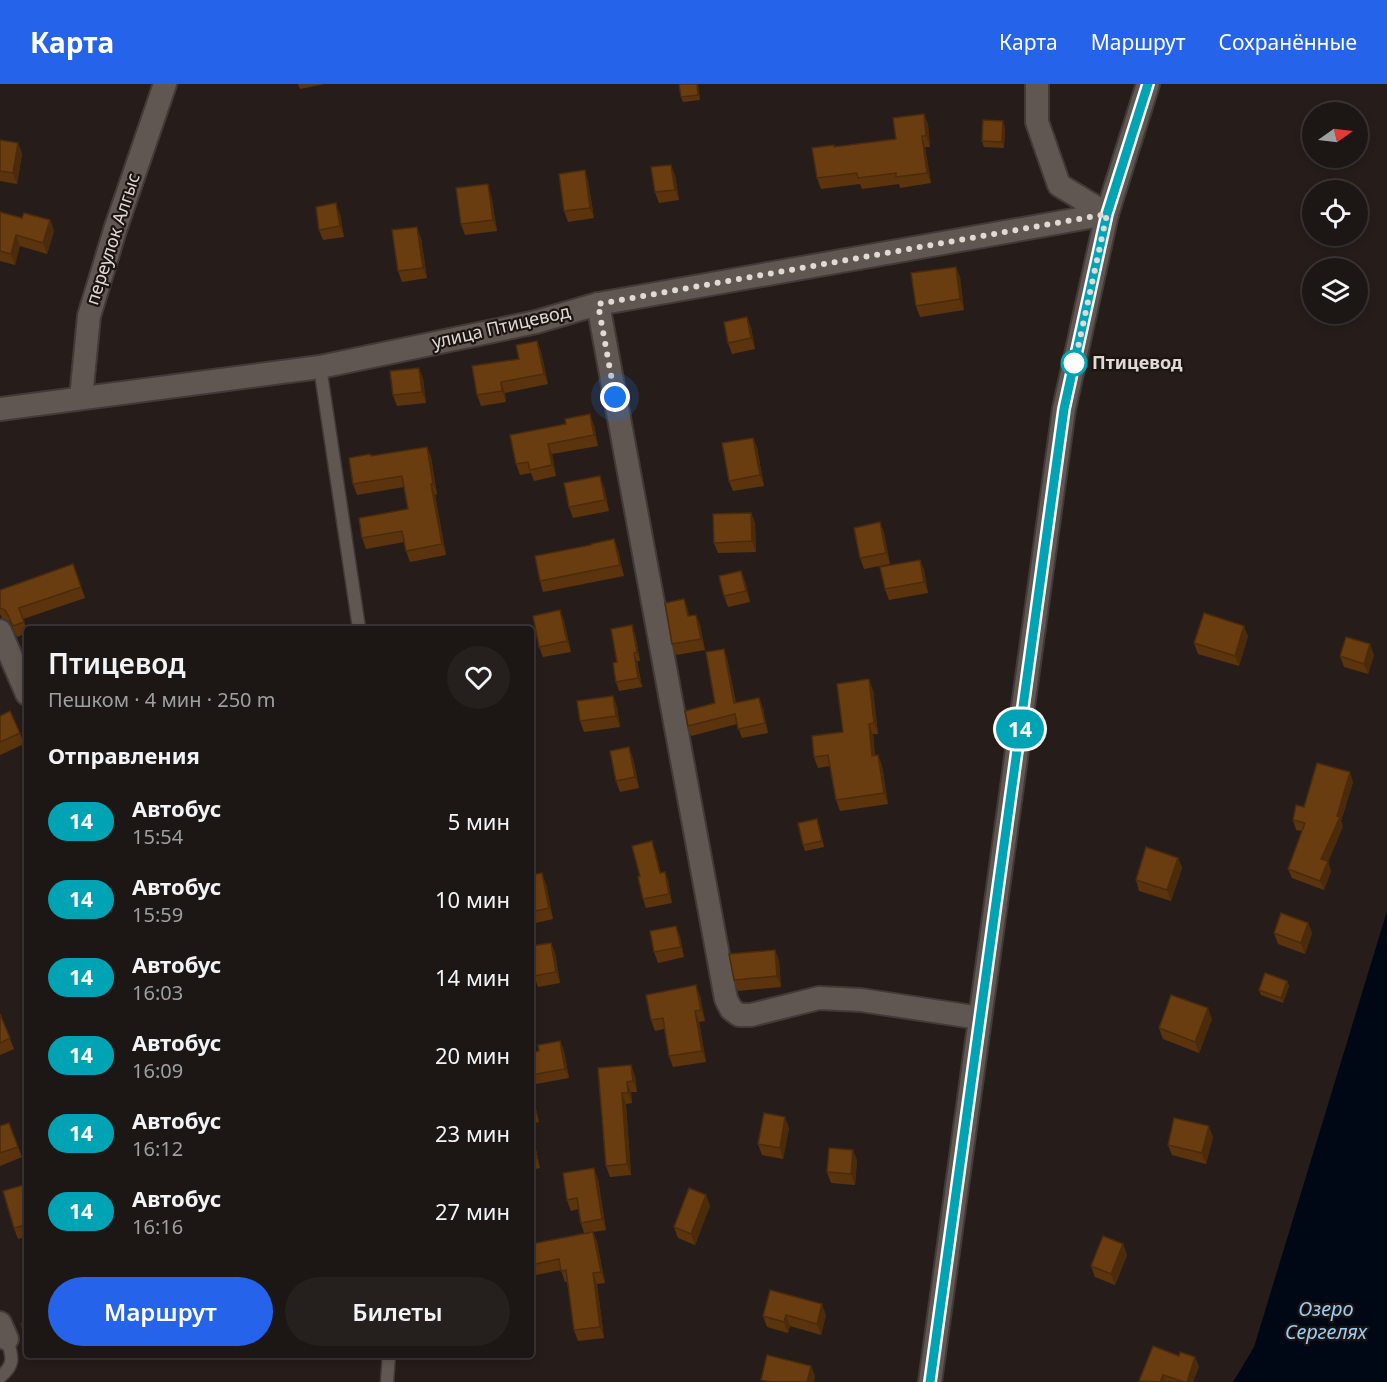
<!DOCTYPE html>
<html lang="ru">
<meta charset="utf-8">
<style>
:root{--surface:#1c1614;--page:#251f1d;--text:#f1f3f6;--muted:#a09fa0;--line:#3a3534;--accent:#2563eb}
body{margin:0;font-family:"Noto Sans",sans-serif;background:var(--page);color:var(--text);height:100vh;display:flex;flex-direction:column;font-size:22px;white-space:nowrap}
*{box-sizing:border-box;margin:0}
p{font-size:20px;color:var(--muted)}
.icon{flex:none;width:33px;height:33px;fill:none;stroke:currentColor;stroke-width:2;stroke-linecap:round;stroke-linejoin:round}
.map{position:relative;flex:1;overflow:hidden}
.panel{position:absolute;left:24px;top:542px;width:510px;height:732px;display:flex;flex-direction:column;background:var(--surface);border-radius:6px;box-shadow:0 3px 9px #0003,0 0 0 2px var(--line)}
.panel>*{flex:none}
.badge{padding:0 12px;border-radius:20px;font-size:21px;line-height:39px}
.needle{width:39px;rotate:76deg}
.fabs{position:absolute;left:1302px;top:18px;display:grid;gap:12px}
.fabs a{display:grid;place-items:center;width:66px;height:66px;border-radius:50%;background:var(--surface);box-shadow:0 3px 9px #0003,0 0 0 2px var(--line);font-size:30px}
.you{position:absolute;width:30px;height:30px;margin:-15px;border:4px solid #fff;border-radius:50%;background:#1a73e8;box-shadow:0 0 0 9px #1a73e833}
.map>.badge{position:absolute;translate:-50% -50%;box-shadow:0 0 0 3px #fff}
h2{padding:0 24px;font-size:22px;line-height:54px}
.round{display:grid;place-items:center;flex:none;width:63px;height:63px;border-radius:32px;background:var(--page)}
.head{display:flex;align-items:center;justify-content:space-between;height:102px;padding:0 24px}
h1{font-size:28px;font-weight:600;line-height:45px}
.button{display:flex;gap:12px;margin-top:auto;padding:12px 24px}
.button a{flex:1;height:69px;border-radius:36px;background:var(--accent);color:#fff;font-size:24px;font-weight:600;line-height:69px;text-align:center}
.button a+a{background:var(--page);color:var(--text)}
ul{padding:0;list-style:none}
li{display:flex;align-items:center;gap:18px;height:78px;padding:0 24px}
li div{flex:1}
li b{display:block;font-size:22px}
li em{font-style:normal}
li .badge{min-width:66px;font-weight:700;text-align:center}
header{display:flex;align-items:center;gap:36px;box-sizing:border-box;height:84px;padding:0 30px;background:var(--accent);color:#fff}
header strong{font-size:28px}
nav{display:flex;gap:33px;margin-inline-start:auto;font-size:21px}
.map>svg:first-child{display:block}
</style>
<header>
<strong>Карта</strong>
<nav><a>Карта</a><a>Маршрут</a><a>Сохранённые</a></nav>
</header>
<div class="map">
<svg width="1387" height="1298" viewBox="0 0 1387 1298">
<rect width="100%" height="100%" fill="#261d1a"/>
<polygon fill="#000816" points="1387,827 1387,1298 1233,1298 1254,1263"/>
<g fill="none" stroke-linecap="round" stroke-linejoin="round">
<defs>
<g id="lane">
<polyline points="320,283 359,544"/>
<path d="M0 1293C16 1280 12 1272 7 1255"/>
<polyline points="387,1298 389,1270"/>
</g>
<g id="street">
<polyline points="1037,0 1037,38 1059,101 1107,130"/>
<polyline points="598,220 726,915 731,925 739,931 751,931 819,914 861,916 980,934"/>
<polyline points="81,314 89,232 116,143 165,0"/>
<polyline points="0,325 320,283 536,238 598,220 1107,130"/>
<polyline points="0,547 27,610"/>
<polyline points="0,1239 7,1255"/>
<polyline points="930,1298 1064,325 1107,130 1148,0"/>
</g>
</defs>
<use href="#lane" stroke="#413a37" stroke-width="15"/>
<use href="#street" stroke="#413a37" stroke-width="26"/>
<use href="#lane" stroke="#605652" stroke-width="12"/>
<use href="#street" stroke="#605652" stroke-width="22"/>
</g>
<g fill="#5b340e">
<polygon points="298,0 325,0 300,5"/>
<polygon points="679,0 698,0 700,16 683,18 681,13"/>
<polygon points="924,30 928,41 930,63 925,63 931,99 900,104 899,100 862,105 860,100 821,105 817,94 835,63 896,55"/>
<polygon points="1005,43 1004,64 984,63 982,57"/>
<polygon points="0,56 18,59 22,70 17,100 0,97"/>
<polygon points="585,86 588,97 594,134 568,138 564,127"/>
<polygon points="675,91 679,116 659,119 655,108"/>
<polygon points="491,111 497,147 465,151 461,140"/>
<polygon points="0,128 22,134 50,136 54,147 47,170 20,162 15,181 0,177"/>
<polygon points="340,130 344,153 323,156 319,146"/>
<polygon points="421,154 427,194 402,198 398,187"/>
<polygon points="960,193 964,226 920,233 916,222"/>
<polygon points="747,233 751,244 755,265 732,270 728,259"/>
<polygon points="537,257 541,268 548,300 505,309 506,318 481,322 477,311 519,275"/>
<polygon points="419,284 423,295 426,319 397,322 393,311"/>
<polygon points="594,341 598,362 552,370 556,392 534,397 531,389 520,391 516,380 510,351"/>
<polygon points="753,354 757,364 764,402 733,407 729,397"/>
<polygon points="427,363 431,373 437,410 435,411 446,471 410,478 406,467 404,458 366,465 362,454 408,425 404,403 357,411 353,400 371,372"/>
<polygon points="604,403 609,427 573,434 569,423"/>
<polygon points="751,429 755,439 756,468 718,469 714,459"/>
<polygon points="880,438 884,449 890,480 864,485 860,474"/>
<polygon points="618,466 624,492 543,508 540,497"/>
<polygon points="920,476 924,486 928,509 889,516 885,505"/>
<polygon points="73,480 85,514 23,535 27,546 27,549 17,553 12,542 9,537 2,534 0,530 0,506"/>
<polygon points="745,497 750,518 728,523 724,512"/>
<polygon points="684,515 689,532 696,531 700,541 705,566 676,571 672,560"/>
<polygon points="560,526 564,537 571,568 543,573 539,563"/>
<polygon points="635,550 640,577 637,577 642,603 619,607 616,598 617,578"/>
<polygon points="1248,552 1239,582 1198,570 1194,559"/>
<polygon points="724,565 727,574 736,619 763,624 768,649 742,654 737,640 691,652 688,642 715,619"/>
<polygon points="1374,571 1368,590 1344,583 1340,572"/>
<polygon points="873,606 878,650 873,650 875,671 878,671 882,682 888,720 840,727 836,716 830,682 818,684 814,673 843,648"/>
<polygon points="613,612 617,623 620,643 584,648 580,637"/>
<polygon points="0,632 20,649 24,660 0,671"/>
<polygon points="633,674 639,704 620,708 616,697"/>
<polygon points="1353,698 1341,737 1343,742 1328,778 1331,787 1324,806 1292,794 1288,785 1302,747 1296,746 1293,736 1304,723"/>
<polygon points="819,740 824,763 805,767 803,761"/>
<polygon points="655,766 660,788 665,788 668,796 672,819 646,824 643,815 640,792"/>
<polygon points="1178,774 1182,784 1171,817 1139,807 1136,796"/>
<polygon points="531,791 546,800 553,835 531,840"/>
<polygon points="1308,839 1312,849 1305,870 1278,860 1274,849"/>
<polygon points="676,842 680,853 684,873 658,879 654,868"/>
<polygon points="551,859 555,869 560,899 538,903 534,892"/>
<polygon points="775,866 779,877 781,903 738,907 734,896"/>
<polygon points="1287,897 1289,902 1283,919 1261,911 1259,906"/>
<polygon points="700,912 705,937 699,938 706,978 673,983 669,972 664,945 655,947 651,936"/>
<polygon points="0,930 14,965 0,971"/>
<polygon points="1212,935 1199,969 1163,955 1159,944"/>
<polygon points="560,957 564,967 569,994 531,1001 531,969 539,967"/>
<polygon points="631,981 635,992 637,1008 631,1008 632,1019 626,1020 631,1091 610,1093 606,1082 598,984"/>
<polygon points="531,1002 539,1038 531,1040"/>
<polygon points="9,1039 22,1073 0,1082 0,1042"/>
<polygon points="531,1042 540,1084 531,1086"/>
<polygon points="789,1044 783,1075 762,1071 758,1060"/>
<polygon points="1213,1053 1206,1080 1172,1071 1168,1061"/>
<polygon points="857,1076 855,1101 831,1099 827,1088"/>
<polygon points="598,1095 606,1146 593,1148 597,1158 605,1199 597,1200 604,1254 578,1257 574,1246 567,1198 565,1198 561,1186 531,1192 531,1160 584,1149 581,1139 578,1125 571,1127 567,1116"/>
<polygon points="27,1100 25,1153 18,1155 14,1144"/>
<polygon points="706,1111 710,1122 695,1161 678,1154 674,1143"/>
<polygon points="1123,1160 1127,1171 1115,1201 1095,1193 1091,1182"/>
<polygon points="826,1231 821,1251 790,1242 788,1249 767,1243 763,1232"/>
<polygon points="56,1270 68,1270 57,1275"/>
<polygon points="1199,1282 1193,1298 1139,1297"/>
</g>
<g fill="#4a2b0b">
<polygon points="697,0 698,0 700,16 698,11"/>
<polygon points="924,30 928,41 930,63 926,52"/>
<polygon points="1003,37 1005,43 1004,64 1002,58"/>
<polygon points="922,52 925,63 931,99 927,89"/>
<polygon points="18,59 22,70 17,100 13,89"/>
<polygon points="671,81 675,91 679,116 675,106"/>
<polygon points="585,86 588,97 594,134 590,124"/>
<polygon points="488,100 491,111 497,147 493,136"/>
<polygon points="336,119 340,130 344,153 340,142"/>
<polygon points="50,136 54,147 47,170 43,159"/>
<polygon points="417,143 421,154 427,194 423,184"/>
<polygon points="16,151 20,162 15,181 11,170"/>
<polygon points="956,183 960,193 964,226 960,215"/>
<polygon points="747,233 751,244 755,265 751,254"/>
<polygon points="537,257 541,268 548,300 544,290"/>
<polygon points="419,284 423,295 426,319 422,308"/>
<polygon points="501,298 505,309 506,318 502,307"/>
<polygon points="590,330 594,341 598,362 594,351"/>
<polygon points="753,354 757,364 764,402 760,391"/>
<polygon points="548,360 552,370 556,392 552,381"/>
<polygon points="427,363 431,373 437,410 433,400"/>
<polygon points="600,392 604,403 609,427 605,416"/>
<polygon points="431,400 435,411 446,471 442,460"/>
<polygon points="751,429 755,439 756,468 752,457"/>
<polygon points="880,438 884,449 890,480 886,469"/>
<polygon points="614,455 618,466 624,492 620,481"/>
<polygon points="920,476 924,486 928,509 924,498"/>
<polygon points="741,487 745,497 750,518 746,507"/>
<polygon points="684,515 688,526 692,543 688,532"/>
<polygon points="560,526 564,537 571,568 567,557"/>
<polygon points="696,531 700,541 705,566 701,555"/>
<polygon points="632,541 635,550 640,577 637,568"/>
<polygon points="1244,542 1248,552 1239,582 1235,572"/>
<polygon points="1370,560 1374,571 1368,590 1364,580"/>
<polygon points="724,565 727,574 737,629 734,619"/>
<polygon points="634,569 637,577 642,603 638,594"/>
<polygon points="869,595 873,606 878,650 874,639"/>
<polygon points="613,612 617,623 620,643 616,632"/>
<polygon points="759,614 763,624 768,649 765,639"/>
<polygon points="869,640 873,650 876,683 872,672"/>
<polygon points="629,663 633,674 639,704 635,693"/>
<polygon points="878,671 882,682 888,720 884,709"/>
<polygon points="1350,688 1353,698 1341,737 1343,742 1328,778 1331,787 1324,806 1320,797 1321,775 1337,732"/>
<polygon points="652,757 655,766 663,797 660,789"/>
<polygon points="1178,774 1182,784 1171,817 1167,806"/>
<polygon points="665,788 668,796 672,819 669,810"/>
<polygon points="542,789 546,800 553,835 549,824"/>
<polygon points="1308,839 1312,849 1305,870 1301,859"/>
<polygon points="676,842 680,853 684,873 681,863"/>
<polygon points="551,859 555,869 560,899 556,888"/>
<polygon points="775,866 779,877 781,903 777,892"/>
<polygon points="1287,897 1289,902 1283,919 1281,914"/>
<polygon points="696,901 700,912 705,937 701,926"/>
<polygon points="1208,924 1212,935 1199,969 1195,958"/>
<polygon points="695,927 699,938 706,978 702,967"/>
<polygon points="560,957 564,967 569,994 565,985"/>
<polygon points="631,981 635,992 637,1008 633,997"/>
<polygon points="627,998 631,1008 632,1019 628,1009"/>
<polygon points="531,1002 539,1038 536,1029 531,1007"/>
<polygon points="622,1009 626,1020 631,1091 627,1080"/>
<polygon points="785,1033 789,1044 783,1075 780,1064"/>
<polygon points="531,1042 540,1084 537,1074 531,1048"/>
<polygon points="1209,1042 1213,1053 1206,1080 1202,1069"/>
<polygon points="853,1066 857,1076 855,1101 851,1090"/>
<polygon points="594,1084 598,1095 606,1146 602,1135"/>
<polygon points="706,1111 710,1122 695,1161 691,1150"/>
<polygon points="593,1148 597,1158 605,1199 601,1188"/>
<polygon points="1123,1160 1127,1171 1115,1201 1111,1190"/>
<polygon points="593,1189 597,1200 604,1254 600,1243"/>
<polygon points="822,1220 826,1231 821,1251 817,1240"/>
<polygon points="786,1231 790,1242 788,1249 784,1238"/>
<polygon points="1195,1273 1199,1282 1193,1298 1187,1298"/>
<polygon points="811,1282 815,1292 814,1298 807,1298"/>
<polygon points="1163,1291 1166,1298 1160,1298"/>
</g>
<g fill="#6a3d10" stroke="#4a2b0b" stroke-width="1.5">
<polygon points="679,0 697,0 698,11 681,13"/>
<polygon points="924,30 926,52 922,52 927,89 896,93 896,89 858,94 857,89 817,94 812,64 834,61 834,63 896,55 893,34"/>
<polygon points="983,36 1003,37 1002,58 982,57"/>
<polygon points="0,56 18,59 13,89 0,87"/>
<polygon points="671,81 675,106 655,108 651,83"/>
<polygon points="585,86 590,124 564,127 559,90"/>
<polygon points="488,100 493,136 461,140 456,104"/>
<polygon points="336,119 340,142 319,146 316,123"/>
<polygon points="0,128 22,134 24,129 50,136 43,159 16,151 11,170 0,167"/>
<polygon points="417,143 423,184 398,187 392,146"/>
<polygon points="956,183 960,215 916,222 911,189"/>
<polygon points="747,233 751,254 728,259 724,238"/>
<polygon points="537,257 544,290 501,298 502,307 477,311 472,282 519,275 516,261"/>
<polygon points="419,284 422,308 393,311 390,287"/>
<polygon points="590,330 594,351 548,360 552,381 530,386 528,378 516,380 510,351 566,340 565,335"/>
<polygon points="753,354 760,391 729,397 722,359"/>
<polygon points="427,363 433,400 431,400 442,460 406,467 402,447 362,454 359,434 408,425 402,392 353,400 349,374 370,370 371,372"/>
<polygon points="600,392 605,416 569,423 564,399"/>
<polygon points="751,429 752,457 714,459 713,430"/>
<polygon points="880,438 886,469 860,474 854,444"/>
<polygon points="614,455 620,481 540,497 535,472 591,461 591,460"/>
<polygon points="920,476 924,498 885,505 880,483"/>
<polygon points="73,480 81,503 19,524 24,538 13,542 8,531 5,526 0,524 0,506"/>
<polygon points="741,487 746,507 724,512 719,492"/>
<polygon points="684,515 688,532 696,531 701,555 672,560 665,519"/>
<polygon points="560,526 567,557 539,563 533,532"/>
<polygon points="1204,529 1244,542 1235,572 1194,559"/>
<polygon points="632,541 637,568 634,569 638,594 616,598 613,579 617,578 611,545"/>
<polygon points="1346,553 1370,560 1364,580 1340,572"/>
<polygon points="724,565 734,619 759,614 765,639 738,645 735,630 688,642 685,627 715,619 706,568"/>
<polygon points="869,595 874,639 869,640 872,672 878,671 884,709 836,716 828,671 814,673 812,652 843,648 837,600"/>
<polygon points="613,612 616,632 580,637 577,617"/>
<polygon points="10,627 20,649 0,658 0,632"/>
<polygon points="629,663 635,693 616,697 610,667"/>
<polygon points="1317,679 1350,688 1337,732 1340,733 1321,775 1328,777 1320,797 1288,785 1305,739 1293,736 1296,721 1304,723"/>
<polygon points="817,735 822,757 803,761 798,739"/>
<polygon points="652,757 660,789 665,788 669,810 643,815 638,793 640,792 632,762"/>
<polygon points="1146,763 1178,774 1167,806 1136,796"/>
<polygon points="542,789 549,824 531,828 531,791"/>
<polygon points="1281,829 1308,839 1301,859 1274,849"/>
<polygon points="676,842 681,863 654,868 650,847"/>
<polygon points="551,859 556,888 534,892 531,876 531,862"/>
<polygon points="775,866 777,892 734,896 729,870"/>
<polygon points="1265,889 1287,897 1281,914 1259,906"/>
<polygon points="696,901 701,926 695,927 702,967 669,972 663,934 651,936 646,911"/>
<polygon points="1171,911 1208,924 1195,958 1159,944"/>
<polygon points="0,930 10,954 0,959"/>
<polygon points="560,957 565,985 531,991 531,969 539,967 538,961"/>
<polygon points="631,981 633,997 627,998 628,1009 622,1009 627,1080 606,1082 598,984"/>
<polygon points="531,1007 536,1029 531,1030"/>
<polygon points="764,1029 785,1033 780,1064 758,1060"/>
<polygon points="1174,1034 1209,1042 1202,1069 1168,1061"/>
<polygon points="9,1039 18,1063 0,1069 0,1042"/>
<polygon points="531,1048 537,1074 531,1075"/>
<polygon points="829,1064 853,1066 851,1090 827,1088"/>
<polygon points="594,1084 602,1135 581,1139 577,1114 567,1116 563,1089"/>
<polygon points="27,1100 27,1158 22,1142 14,1144 3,1107"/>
<polygon points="689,1104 706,1111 691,1150 674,1143"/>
<polygon points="593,1148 601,1188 593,1189 600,1243 574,1246 566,1186 561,1187 559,1175 531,1181 531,1160"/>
<polygon points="1103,1152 1123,1160 1111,1190 1091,1182"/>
<polygon points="770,1206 822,1220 817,1240 786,1231 784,1238 763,1232"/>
<polygon points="27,1238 27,1255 21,1240"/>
<polygon points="1153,1262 1179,1272 1180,1268 1195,1273 1187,1298 1184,1298 1163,1291 1160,1298 1139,1297"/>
<polygon points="767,1271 811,1282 807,1298 772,1298 761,1296"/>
</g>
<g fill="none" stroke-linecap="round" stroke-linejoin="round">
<defs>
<polyline id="line" points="930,1298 1064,325 1107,130 1148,0"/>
</defs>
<use href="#line" stroke="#fff" stroke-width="14"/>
<use href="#line" stroke="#00a3b4" stroke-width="9"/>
<polyline stroke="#e0dad7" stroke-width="6" stroke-dasharray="0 10.8" points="615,313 598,220 1107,130 1074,282 1074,279"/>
</g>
<circle fill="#fff" stroke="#00a3b4" stroke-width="3" cx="1074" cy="279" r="12"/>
<g text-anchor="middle" stroke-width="4.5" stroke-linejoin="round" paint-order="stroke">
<g font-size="18" fill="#e0dad7" stroke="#1c1411">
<text transform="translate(113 155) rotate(-72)" y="6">переулок Алгыс</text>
<text transform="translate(501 243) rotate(-13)" y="6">улица Птицевод</text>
</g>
<g font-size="18" font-weight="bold" fill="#e0dad7" stroke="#1c1411" text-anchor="start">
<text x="1092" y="285">Птицевод</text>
</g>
<g font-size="20" font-style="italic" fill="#99cdf8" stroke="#1c1411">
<text x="1326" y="1232">Озеро<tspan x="1326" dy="23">Сергелях</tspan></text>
</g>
</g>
</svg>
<div class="fabs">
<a><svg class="needle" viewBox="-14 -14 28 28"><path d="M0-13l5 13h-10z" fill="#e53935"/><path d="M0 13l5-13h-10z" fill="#a09fa0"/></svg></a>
<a><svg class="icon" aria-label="locate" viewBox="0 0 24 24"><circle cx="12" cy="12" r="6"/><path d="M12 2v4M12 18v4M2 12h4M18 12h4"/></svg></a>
<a><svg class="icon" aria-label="layers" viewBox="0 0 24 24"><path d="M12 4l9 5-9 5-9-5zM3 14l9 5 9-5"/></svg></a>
</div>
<div class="you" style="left:615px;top:313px"></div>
<b class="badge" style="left:1020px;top:645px;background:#00a3b4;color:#fff">14</b>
<section class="panel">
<div class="head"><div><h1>Птицевод</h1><p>Пешком · 4 мин · 250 m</p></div><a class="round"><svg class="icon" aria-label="heart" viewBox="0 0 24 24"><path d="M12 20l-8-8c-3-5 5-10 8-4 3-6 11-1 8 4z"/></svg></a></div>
<h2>Отправления</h2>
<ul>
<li><span class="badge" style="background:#00a3b4;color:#fff">14</span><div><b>Автобус</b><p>15:54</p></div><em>5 мин</em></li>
<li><span class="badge" style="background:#00a3b4;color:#fff">14</span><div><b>Автобус</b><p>15:59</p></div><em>10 мин</em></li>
<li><span class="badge" style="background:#00a3b4;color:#fff">14</span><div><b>Автобус</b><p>16:03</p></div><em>14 мин</em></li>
<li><span class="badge" style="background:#00a3b4;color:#fff">14</span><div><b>Автобус</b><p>16:09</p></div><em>20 мин</em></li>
<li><span class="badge" style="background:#00a3b4;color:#fff">14</span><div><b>Автобус</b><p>16:12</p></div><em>23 мин</em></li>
<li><span class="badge" style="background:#00a3b4;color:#fff">14</span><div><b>Автобус</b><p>16:16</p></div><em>27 мин</em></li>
</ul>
<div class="button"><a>Маршрут</a><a>Билеты</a></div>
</section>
</div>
